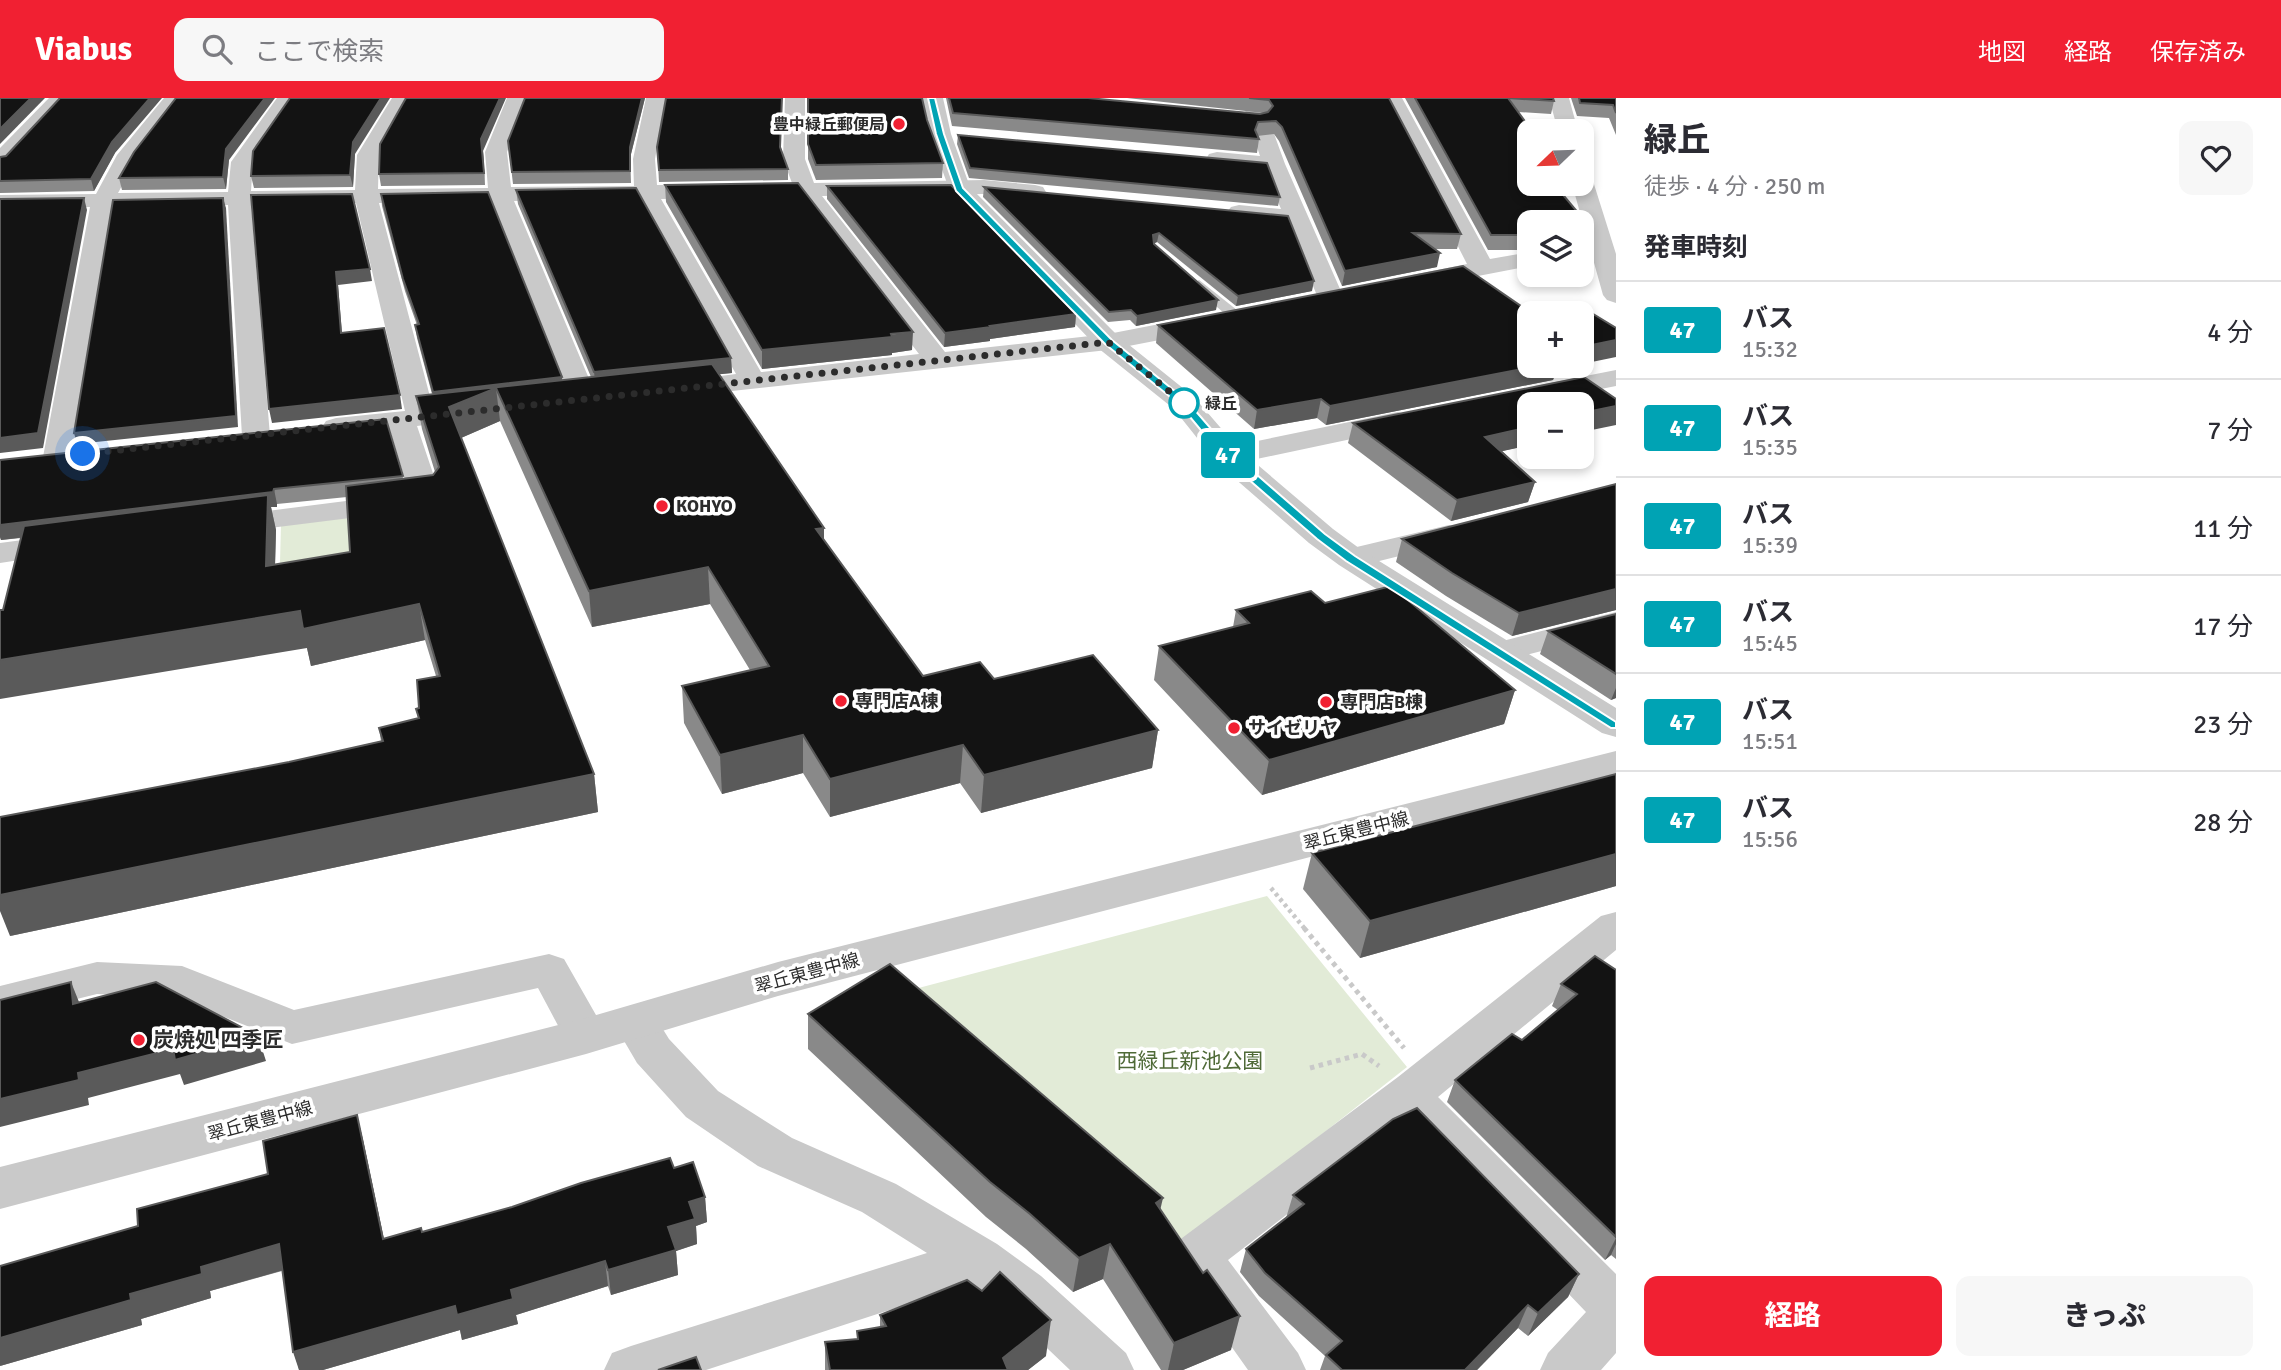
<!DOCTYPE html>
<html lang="ja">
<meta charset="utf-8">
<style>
:root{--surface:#fff;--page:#f7f7f7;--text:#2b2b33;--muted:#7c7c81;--line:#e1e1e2;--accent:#f12032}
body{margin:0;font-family:Signika,"Noto Sans JP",sans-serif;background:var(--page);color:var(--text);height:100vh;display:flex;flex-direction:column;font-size:26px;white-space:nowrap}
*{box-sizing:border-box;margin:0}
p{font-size:23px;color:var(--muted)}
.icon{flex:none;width:38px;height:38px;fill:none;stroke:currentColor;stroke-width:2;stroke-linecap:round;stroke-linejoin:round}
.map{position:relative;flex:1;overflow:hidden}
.details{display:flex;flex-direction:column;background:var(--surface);width:665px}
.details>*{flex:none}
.badge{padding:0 14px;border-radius:5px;font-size:24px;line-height:46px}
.needle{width:46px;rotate:247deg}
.controls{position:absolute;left:1517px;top:21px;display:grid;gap:14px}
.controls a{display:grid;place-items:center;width:77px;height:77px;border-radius:14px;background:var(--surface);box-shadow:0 4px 10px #0003;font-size:35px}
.you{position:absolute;width:35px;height:35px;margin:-18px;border:5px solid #fff;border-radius:50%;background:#1a73e8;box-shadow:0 0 0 10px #1a73e833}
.map>.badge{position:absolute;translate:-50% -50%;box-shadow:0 0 0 4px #fff}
h2{padding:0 28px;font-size:26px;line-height:63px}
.round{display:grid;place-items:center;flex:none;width:74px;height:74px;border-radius:14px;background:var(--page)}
.head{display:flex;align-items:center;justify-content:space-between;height:119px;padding:0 28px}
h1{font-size:33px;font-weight:800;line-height:52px}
.primary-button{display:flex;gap:14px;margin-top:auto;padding:14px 28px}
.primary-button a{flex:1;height:80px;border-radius:14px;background:var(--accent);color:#fff;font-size:28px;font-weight:800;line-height:80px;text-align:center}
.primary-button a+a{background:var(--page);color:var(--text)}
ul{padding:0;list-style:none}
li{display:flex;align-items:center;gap:21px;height:98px;padding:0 28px;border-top:2px solid var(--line)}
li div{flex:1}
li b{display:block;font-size:26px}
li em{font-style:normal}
li .badge{min-width:77px;font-weight:700;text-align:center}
header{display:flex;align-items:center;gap:42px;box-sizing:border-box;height:98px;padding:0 35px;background:var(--accent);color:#fff}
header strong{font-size:33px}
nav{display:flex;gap:38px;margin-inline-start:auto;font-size:24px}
.search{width:490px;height:63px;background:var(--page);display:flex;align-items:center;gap:18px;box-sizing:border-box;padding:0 24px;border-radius:14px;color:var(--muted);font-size:26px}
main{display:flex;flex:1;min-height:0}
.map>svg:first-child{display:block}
</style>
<header>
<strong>Viabus</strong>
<div class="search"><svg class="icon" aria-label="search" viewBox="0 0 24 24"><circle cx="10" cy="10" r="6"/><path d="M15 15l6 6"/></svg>ここで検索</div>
<nav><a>地図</a><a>経路</a><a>保存済み</a></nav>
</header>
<main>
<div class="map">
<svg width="1616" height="1272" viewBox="0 0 1616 1272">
<rect width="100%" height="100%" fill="#fff"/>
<g fill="#e2ebd7">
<polygon points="349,418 350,457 280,465 281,425"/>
<polygon points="1267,798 1407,969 1184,1145 892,897"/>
</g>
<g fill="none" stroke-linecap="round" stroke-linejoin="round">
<polyline stroke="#c9c9c9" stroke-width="4.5" stroke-dasharray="3.5 3.5" stroke-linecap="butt" points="1271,790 1305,831"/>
<g stroke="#c9c9c9" stroke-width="5" stroke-dasharray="4.5 4.5" stroke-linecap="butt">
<polyline points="1304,830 1404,950"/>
<polyline points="1310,970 1362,956 1379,968"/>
</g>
<polygon fill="#c9c9c9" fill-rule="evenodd" points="1199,182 1242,216 1242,222 1232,222 1194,189 1192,186"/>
<g fill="#c9c9c9" fill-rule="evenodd">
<polygon points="49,0 70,0 8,68 0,70 0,50"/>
<path d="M164 0H185L135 64 118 95 228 94 231 64 277 0H297L253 64 251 93 355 92 357 57 392 0H412L379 57 378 91 488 90 485 54 507 0H527L507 54 511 89 634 88 633 61 646 0H666L655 61 657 87 792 85 783 61 785 0H805V61L814 85 984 82 1035 87 1043 89 1046 94 1043 99 1035 101 984 96 822 98 945 254 1108 236 1206 217 1215 219 1219 225 1215 231 1206 233 1108 252 677 299 667 297 663 291 667 285 736 276 638 101 514 103 598 302 594 308 584 310 574 308 570 302 491 103 379 105 433 310 470 305 480 308 484 314 480 320 417 328 442 402 438 409 223 436 212 434 207 427 212 420 409 395 390 332 336 338 326 335 322 329 326 323 336 320 405 313 356 105 251 107 270 338 266 344 256 347 246 344 242 338 228 107 113 109 73 359 68 365 58 368 48 365 43 359 90 109 0 111V97L96 96 117 57ZM799 99 919 256 761 274 661 101Z"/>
<polygon points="1241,0 1261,0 1285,66 1344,200 1340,205 1331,208 1322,205 1318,200 1287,125 1231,119 1227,114 1231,109 1239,107 1281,111 1265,72 1217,68 1209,66 1206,61 1209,56 1217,54 1260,58"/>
<polygon points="1382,0 1402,0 1490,161 1530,154 1530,168 1421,189 1412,187 1409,182 1412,177 1467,166"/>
<polygon points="1549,0 1569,0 1578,33 1558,33"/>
<polygon points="1582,76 1590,78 1593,83 1616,156 1616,205 1607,202 1603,197 1572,86 1582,86"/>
<polygon points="1616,272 1616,288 1545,302 1535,300 1531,294 1535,288"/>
<polygon points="1398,314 1408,317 1412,323 1408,329 1228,367 1218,364 1213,358 1218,352 1228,349"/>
<polygon points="1449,427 1460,429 1465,436 1460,443 1351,470 1340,467 1335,460 1340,453"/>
<polygon points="68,436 79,439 84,446 79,453 0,465 0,445"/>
<polygon points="1616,514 1616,534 1499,564 1487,561 1482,554 1487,547"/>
<polygon points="1616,814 1616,852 1438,999 1616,1176 1616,1255 1601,1272 1540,1272 1548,1255 1586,1214 1405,1025 1228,1162 1298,1255 1306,1272 1248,1272 1178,1173 1171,1158 1178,1143 1398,979 1601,818"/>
<polygon points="549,856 564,861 608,938 602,950 586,955 570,950 538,890 292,946 177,900 97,896 0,920 0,888 97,864 182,868 294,912"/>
<polygon points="635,907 651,912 669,941 718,993 792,1040 896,1086 997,1146 1041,1178 1126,1255 1134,1272 1070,1272 1005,1210 972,1185 706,1272 604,1272 612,1255 631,1248 927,1155 862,1114 758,1068 686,1019 637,965 613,924 619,912"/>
</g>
<g fill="#c9c9c9" fill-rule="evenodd">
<polygon points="921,0 943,0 951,36 970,89 1118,238 1194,299 1239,351 1333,431 1363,453 1616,610 1616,639 1602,635 1339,467 1309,445 1217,365 1174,311 1098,250 951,96 929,36"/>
<polygon points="1616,653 1616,679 778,898 586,956 0,1111 0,1069 586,920 778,864"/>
</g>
</g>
<g fill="#898989" fill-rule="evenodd">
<polygon points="525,0 645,0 630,60 631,85 513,86 508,43"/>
<polygon points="808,0 943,65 942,80 816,82 808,61"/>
<polygon points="946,0 1088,0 1260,16 1264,15 1127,0 1389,0 1461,136 1457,151 1435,151 1437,169 1342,188 1279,43 1274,36 1257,38 1259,41 1257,55 952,28"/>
<polygon points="1405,0 1553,0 1554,3 1551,16 1518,14 1530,86 1590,129 1585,144 1582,144 1582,124 1530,124 1530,152 1488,152"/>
<polygon points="1571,0 1616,0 1616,37 1609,20 1577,18"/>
<polygon points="958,37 1280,99 1278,108 969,80 957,46"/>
<polygon points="657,49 781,50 788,71 788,82 659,84"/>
<polygon points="483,53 485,87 381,88 379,76"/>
<polygon points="115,55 94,93 0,95 0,59"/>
<polygon points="355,56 353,89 254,90 251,78"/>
<polygon points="229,62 226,91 122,92 119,80"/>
<polygon points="665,87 912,252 892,255 892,257 762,271 666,104"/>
<polygon points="827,88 1076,216 1075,229 990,241 990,243 944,249 827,101"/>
<polygon points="984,89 1288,118 1312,193 1236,208 1157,144 1154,146 1216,212 1136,228 1130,222 1108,224 983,99"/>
<path d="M516 92 731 260 732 275 719 276 824 442 923 578 994 581 1158 632 1152 670 981 715 960 685 830 719 803 675 722 696 684 625 682 588 750 572 710 506 592 529 500 323 461 340 594 676 598 714 10 838 289 664 381 643 379 630 418 621 416 611 419 610 436 578 425 542 311 568 307 550 3 512 21 440 1 442 0 439 386 321 403 380 433 377 435 374 422 331 416 298 432 296 417 240 415 227H417L405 193 382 108 381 96 562 282 591 279 518 106ZM347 399 350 454 275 467 276 432 271 409H277V406Z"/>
<polygon points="1158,227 1530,268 1573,268 1557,271 1553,282 1326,327 1317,320 1254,331 1156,245"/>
<polygon points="1582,306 1530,347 1502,353 1535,384 1528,404 1451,423 1348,345 1353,325"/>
<polygon points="1616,386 1616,512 1512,538 1446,498 1396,464 1402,441"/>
<polygon points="1325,505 1515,592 1504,626 1262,697 1154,582 1159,548 1233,529 1236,512"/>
<polygon points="1616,516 1616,600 1611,602 1540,556 1548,533"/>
<polygon points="1616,676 1616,788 1360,860 1303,791 1312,755"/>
<polygon points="1616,872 1616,1161 1611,1157 1605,1162 1447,1004 1455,982 1522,942 1558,912 1552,908 1561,886"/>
<polygon points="808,916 1160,1111 1231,1252 1183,1272 1161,1272 1103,1181 1073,1194 1026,1151 986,1119 808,951"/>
<polygon points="357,1017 363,1042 384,1141 422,1134 674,1070 705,1099 707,1124 696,1128 697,1146 676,1153 678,1177 611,1197 608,1188 516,1217 518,1226 462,1242 460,1232 323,1272 299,1272 282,1173 210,1193 211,1200 141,1221 142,1227 0,1268 138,1128 268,1076"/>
<polygon points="1293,1097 1579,1176 1568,1199 1528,1238 1518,1230 1477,1272 1320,1272 1325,1258 1259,1198 1240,1174 1246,1151 1286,1120"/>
<polygon points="880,1217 1046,1258 1028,1272 825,1272 825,1244 857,1241 857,1233 880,1229"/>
</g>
<g fill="#5a5a5a">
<polygon points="31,0 45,0 0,46 0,31"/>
<polygon points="150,0 162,0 115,55 94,93 91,81 112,44"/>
<polygon points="265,0 275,0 229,62 226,91 223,79 226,51"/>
<polygon points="381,0 390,0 355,56 353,89 350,77 353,44"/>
<polygon points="500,0 506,0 483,53 485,87 481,41"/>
<polygon points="642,0 645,0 630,60 631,85 630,49"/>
<polygon points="84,100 87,112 43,350 0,355 0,340"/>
<polygon points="223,100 226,110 238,329 77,346 74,335"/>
<polygon points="1159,135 1157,144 1152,146 1153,137"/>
<polygon points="1440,155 1437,169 1342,188 1345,173"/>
<polygon points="370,171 372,183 338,187 343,248 341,235 336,174"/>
<polygon points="1314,183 1312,193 1236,208 1238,198"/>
<polygon points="1218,202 1216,212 1136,228 1137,218"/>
<polygon points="1076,216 1075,229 990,241 990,243 944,249 945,235"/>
<polygon points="913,234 912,252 892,255 892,257 762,271 762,252"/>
<polygon points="1616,242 1616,259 1582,266 1582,249"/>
<polygon points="731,260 732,275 596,289 594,274"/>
<polygon points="1537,268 1573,268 1557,271 1553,282 1326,327 1330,308"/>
<polygon points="562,279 563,293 496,290 500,323 454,343 435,307 433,294"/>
<polygon points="400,297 402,311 272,325 269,311"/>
<polygon points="1321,301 1317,320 1254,331 1257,312"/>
<polygon points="1616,308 1616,327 1582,334 1582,315"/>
<polygon points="1530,329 1530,347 1480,358 1485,339"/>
<polygon points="1535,384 1528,404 1451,423 1457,402"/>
<polygon points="274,391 277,406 277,409 271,409 276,432 274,504 266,468 268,410 1,442 0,439 0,427"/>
<polygon points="824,430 824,465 816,431"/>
<polygon points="708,469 710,506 592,529 589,493"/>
<polygon points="1616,491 1616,512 1512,538 1519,515"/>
<polygon points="419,506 425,542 311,568 307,550 0,601 0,562 300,513"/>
<polygon points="1616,590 1616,600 1611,602"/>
<polygon points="1515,592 1504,626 1262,697 1269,662"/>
<polygon points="1158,632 1152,670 981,715 984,677"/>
<polygon points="803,637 803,675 722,696 720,657"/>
<polygon points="963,647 960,685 830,719 830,681"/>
<polygon points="594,676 598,714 10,838 0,813 0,797"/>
<polygon points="1616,756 1616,788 1360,860 1370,823"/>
<polygon points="71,884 81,909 73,906"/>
<polygon points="258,938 266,963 184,987 180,976 88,1000 89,1007 0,1029 0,1001 78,975 173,951"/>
<polygon points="357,1017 363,1042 389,1166 383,1141"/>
<polygon points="705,1099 707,1124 696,1128 697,1146 676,1153 678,1177 611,1197 608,1172 668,1129 689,1104"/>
<polygon points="1163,1100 1155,1134 1156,1105"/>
<polygon points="1616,1140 1616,1146 1611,1157 1605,1162"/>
<polygon points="279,1146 287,1171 210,1193 211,1200 141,1221 142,1227 0,1268 0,1240 130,1196 201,1169"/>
<polygon points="1110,1146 1103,1181 1073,1194 1079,1160"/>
<polygon points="605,1163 608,1188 516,1217 518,1226 462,1242 460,1232 323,1272 299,1272 293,1254 511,1192"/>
<polygon points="1579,1176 1568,1199 1528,1238 1538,1215"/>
<polygon points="1528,1207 1518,1230 1477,1272 1465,1272"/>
<polygon points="1240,1218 1231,1252 1183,1272 1168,1272 1174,1245"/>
<polygon points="1051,1222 1046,1258 1028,1272 1002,1272 1003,1260"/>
</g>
<g fill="#131313" stroke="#5a5a5a" stroke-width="2">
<polygon points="0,0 31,0 0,31"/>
<polygon points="60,0 150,0 112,44 91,81 0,83 0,59 6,58"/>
<polygon points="176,0 265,0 226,51 223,79 119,80 134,54"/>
<polygon points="290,0 381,0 353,44 350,77 251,78 253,53"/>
<polygon points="406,0 500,0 481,41 484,75 379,76 380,46"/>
<polygon points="525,0 642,0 630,49 630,73 512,74 508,43"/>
<polygon points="666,0 782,0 780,49 788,71 659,72 657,49"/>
<polygon points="808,0 922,0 927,22 943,65 816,67 808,46"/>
<polygon points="949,0 1088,0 1260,16 1268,14 1273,8 1269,2 1249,0 1389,0 1461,136 1413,135 1440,155 1345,173 1282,29 1276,23 1258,24 1255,32 1259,41 953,15"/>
<polygon points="1415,0 1508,0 1532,33 1530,33 1530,86 1554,86 1590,129 1582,129 1582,124 1530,124 1530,128 1528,127 1530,130 1530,137 1491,137"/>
<polygon points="1508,0 1553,0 1554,3"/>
<polygon points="1579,0 1616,0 1616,15 1613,7 1580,5"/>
<polygon points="958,37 1267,65 1280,99 970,70"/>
<polygon points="798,85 913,234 891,236 892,239 762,252 665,87"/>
<polygon points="951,87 1076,216 990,228 991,229 945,235 827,88"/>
<polygon points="984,89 1288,118 1314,183 1238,198 1159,135 1153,137 1154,146 1218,202 1137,218 1131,212 1109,214"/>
<polygon points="636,90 731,260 594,274 516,92"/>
<polygon points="488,94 562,279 433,294 415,227 419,226 403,181 381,96"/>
<polygon points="352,96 370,171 336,174 341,235 384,230 400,297 269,311 251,97"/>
<polygon points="84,100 38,335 0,340 0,101"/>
<polygon points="223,100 236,318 74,335 113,102"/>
<polygon points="1463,168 1531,215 1530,215 1530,268 1538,268 1330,308 1321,301 1257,312 1158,227"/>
<polygon points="1585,211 1616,230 1616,242 1582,249 1582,215 1561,215"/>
<polygon points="712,266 824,430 816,431 923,578 980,564 994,581 1093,557 1158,632 984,677 963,647 830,681 803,637 720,657 682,588 769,568 708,469 589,493 496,290 449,309 594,676 0,797 0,719 289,664 383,643 379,630 419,620 416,611 419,610 417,582 440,578 419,506 303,531 300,513 0,562 0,512 3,512 24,428 268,397 266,468 350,454 346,388 433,377 439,369 416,298"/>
<polygon points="1584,279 1616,301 1616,308 1582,315 1582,306 1530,306 1530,329 1485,339 1535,384 1457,402 1353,325"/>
<polygon points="386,321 403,378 274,391 273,394 0,427 0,362"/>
<polygon points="1616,386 1616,491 1519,515 1452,475 1402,441"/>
<polygon points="1391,488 1515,592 1269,662 1159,548 1249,525 1236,512 1311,493 1325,505"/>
<polygon points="1616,516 1616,576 1548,533"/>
<polygon points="1616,676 1616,756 1370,823 1312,755"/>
<polygon points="1595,858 1616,872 1616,1139 1455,982 1512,936 1522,942 1577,896 1561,886"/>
<polygon points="890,866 1163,1100 1156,1105 1203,1175 1207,1172 1240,1218 1174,1245 1110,1146 1079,1160 1030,1116 990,1084 808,916"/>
<polygon points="71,884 73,906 156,884 258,938 175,962 173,951 78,975 79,982 0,1001 0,902"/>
<polygon points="1417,1010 1579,1176 1538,1215 1528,1207 1465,1272 1342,1272 1326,1257 1342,1243 1265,1175 1246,1151 1304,1106 1293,1097 1393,1021"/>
<polygon points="357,1017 383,1141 421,1130 422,1134 512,1109 581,1085 670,1060 674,1070 693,1064 705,1099 689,1104 695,1121 668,1129 676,1152 608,1172 605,1163 511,1192 513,1201 457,1217 455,1208 293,1254 279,1146 201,1169 202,1176 130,1196 131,1202 0,1240 0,1168 138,1128 137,1111 268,1076 263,1043"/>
<polygon points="1000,1174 1051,1222 1003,1260 1008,1272 830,1272 825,1244 858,1241 857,1233 886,1228 880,1217 967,1182 982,1193"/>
<polygon points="696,1259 701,1272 658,1272"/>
</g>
<polygon fill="#00a3b4" stroke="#fff" stroke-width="2" points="928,0 935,0 944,36 963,90 1112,242 1187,303 1232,355 1325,436 1355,458 1616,624 1616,630 1611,630 1346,463 1317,441 1224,360 1180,307 1105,246 956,93 936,36"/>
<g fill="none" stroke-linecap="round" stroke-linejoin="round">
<polyline stroke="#2c2c2c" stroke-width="7" stroke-dasharray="0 12.6" points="83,356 1108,244 1184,305"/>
</g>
<g fill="#f12032" stroke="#fff" stroke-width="2.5">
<circle cx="899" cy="26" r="7"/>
<circle cx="662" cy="408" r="7"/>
<circle cx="841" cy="603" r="7"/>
<circle cx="1326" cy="604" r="7"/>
<circle cx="1234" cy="630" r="7"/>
<circle cx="139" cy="942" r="7"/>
</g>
<circle fill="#fff" stroke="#00a3b4" stroke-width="3.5" cx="1184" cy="305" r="14"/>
<g text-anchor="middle" stroke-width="7" stroke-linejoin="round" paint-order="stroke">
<g font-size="16" font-weight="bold" fill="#2c2c2c" stroke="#fff" text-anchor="end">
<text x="885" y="32">豊中緑丘郵便局</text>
</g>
<g font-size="16" font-weight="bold" fill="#2c2c2c" stroke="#fff" text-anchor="start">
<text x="1205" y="311">緑丘</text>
</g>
<g font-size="18" font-weight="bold" fill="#2c2c2c" stroke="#fff" text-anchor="start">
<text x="676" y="414">KOHYO</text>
<text x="855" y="609">専門店A棟</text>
<text x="1340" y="610">専門店B棟</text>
<text x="1248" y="636">サイゼリヤ</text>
</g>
<g font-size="18" fill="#2c2c2c" stroke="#fff">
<text transform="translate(1356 733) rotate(-14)" y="6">翠丘東豊中線</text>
<text transform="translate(807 875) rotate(-15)" y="6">翠丘東豊中線</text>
<text transform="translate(260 1023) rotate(-15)" y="6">翠丘東豊中線</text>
</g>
<g font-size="21" font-weight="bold" fill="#2c2c2c" stroke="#fff" text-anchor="start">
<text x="153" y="949">炭焼処 四季匠</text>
</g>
<g font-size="21" fill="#4f6a37" stroke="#fff">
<text x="1190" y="970">西緑丘新池公園</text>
</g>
</g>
</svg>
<div class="controls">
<a><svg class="needle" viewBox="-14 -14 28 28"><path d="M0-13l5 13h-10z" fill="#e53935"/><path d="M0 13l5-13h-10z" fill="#7c7c81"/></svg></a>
<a><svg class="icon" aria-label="layers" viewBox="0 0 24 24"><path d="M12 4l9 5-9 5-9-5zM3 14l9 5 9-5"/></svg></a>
<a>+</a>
<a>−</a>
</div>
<div class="you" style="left:83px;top:356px"></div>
<b class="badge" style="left:1228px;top:357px;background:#00a3b4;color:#fff">47</b>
</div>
<section class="details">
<div class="head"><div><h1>緑丘</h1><p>徒歩 · 4 分 · 250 m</p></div><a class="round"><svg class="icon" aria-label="heart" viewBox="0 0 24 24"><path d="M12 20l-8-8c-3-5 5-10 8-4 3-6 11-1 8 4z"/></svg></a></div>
<h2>発車時刻</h2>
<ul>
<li><span class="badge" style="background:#00a3b4;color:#fff">47</span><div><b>バス</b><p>15:32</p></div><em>4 分</em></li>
<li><span class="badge" style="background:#00a3b4;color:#fff">47</span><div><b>バス</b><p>15:35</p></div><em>7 分</em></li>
<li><span class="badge" style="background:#00a3b4;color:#fff">47</span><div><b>バス</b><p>15:39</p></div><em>11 分</em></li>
<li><span class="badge" style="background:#00a3b4;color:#fff">47</span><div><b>バス</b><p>15:45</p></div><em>17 分</em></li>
<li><span class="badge" style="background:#00a3b4;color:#fff">47</span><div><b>バス</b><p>15:51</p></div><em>23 分</em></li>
<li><span class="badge" style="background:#00a3b4;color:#fff">47</span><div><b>バス</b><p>15:56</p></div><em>28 分</em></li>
</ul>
<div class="primary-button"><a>経路</a><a>きっぷ</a></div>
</section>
</main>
